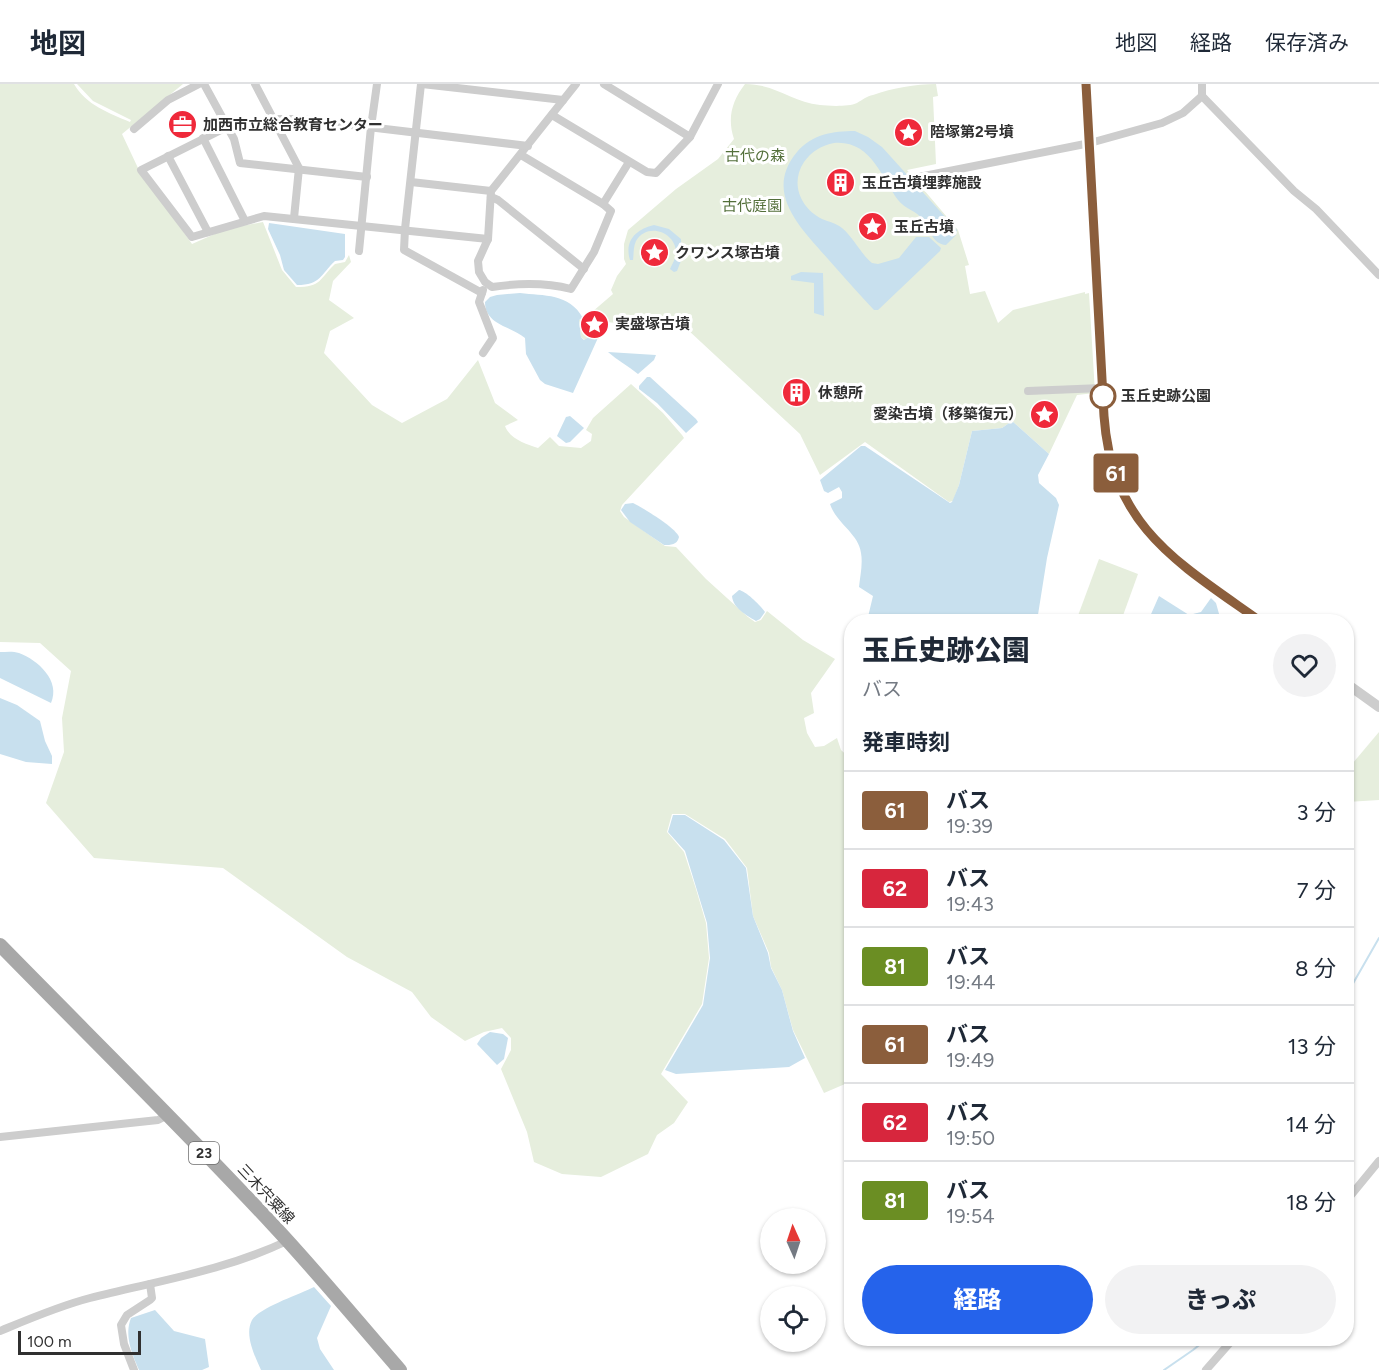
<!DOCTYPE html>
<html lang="ja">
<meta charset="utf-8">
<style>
:root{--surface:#fff;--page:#f2f2f3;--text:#1f2937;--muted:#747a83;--line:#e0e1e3;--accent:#2563eb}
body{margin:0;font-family:Figtree,"Noto Sans JP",sans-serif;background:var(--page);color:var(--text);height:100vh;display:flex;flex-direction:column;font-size:22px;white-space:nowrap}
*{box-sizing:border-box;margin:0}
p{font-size:20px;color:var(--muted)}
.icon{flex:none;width:33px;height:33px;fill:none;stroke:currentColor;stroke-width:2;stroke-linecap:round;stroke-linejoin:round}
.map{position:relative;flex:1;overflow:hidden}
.sheet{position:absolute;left:844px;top:530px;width:510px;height:732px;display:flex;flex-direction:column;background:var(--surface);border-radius:24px;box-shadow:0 2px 4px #0004}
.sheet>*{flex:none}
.badge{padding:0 12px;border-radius:4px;font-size:21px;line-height:39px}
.needle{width:39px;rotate:357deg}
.controls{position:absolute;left:760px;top:1124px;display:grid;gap:12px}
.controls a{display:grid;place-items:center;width:66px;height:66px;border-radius:50%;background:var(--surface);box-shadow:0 2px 4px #0004;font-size:30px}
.scale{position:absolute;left:18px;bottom:15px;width:123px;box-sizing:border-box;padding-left:6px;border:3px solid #303030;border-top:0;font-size:16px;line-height:21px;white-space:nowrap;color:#303030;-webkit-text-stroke:4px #fff;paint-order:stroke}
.map>.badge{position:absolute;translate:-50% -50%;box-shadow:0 0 0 3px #fff}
h2{padding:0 18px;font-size:22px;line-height:54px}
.round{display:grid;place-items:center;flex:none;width:63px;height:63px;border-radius:32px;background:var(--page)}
.overview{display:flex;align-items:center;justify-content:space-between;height:102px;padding:0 18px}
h1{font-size:28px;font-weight:800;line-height:45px}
.primary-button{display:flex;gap:12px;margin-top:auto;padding:12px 18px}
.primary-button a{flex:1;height:69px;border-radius:36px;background:var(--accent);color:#fff;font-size:24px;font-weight:800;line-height:69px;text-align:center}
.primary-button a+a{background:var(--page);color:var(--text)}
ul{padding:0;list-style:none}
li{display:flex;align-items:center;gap:18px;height:78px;padding:0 18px;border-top:2px solid var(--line)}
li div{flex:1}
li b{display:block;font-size:22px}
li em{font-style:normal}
li .badge{min-width:66px;font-weight:700;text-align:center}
header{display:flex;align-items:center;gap:36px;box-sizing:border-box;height:84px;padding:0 30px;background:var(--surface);border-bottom:2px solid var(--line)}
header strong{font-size:28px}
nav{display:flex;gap:33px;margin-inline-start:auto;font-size:21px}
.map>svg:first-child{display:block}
</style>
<header>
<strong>地図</strong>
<nav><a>地図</a><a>経路</a><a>保存済み</a></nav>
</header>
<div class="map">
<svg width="1379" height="1286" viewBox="0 0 1379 1286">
<rect width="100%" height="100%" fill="#fff"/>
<g fill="#e6eedd">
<path d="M0 0H74C86 21 109 29 130 38L131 36 93 17 77 0H183L122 50 138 84 192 160 226 145 263 138 282 186 296 203C322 203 319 195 335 180L345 178 349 171 351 178 333 197 329 216 354 234 330 247 324 269 372 321 402 339 447 315 478 276 495 319 518 336 505 342C510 355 526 360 538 364L550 353 559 362 581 364 591 357 592 350 586 346 593 334 631 300 663 329 682 351 684 354 622 421 620 427 624 433 665 462 676 463 706 495 748 533 755 538 761 536 767 527 803 556 835 575 811 609 814 629 804 634 807 649 815 663 824 662 837 654 841 666 852 676V997L824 1009 793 946 782 906 771 883 769 869 753 832 747 784 725 755 685 730H672L667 748 684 768 696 805 706 839 709 874 702 920 661 990 688 1018 674 1039 657 1051 648 1070 601 1093 562 1090 534 1078 527 1048 501 985 511 966V954L502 944 484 948 465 957 431 933 412 908 347 873 223 784 94 774 46 719 64 668 62 634 71 587 40 559 0 558Z"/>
<path d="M745 0C776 0 792 18 820 21 829 22 848 23 857 19 862 16 867 12 873 11 893 4 915 0 936 0L938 12 933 13 936 80 907 86 958 146 969 181 965 182 970 210 985 207 998 239 1013 226 1085 208V210L1089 209 1095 309 1077 311 1049 370 1012 337 1002 344 972 347 959 401 953 417 949 418 865 358 820 391 800 350 688 246 606 238C600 248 592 249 585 256L581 253 579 236 592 228 613 210 611 206 617 192 626 180 624 175V160L628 146 676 105 718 75 734 55C727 34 732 17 745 0Z"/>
<polygon points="1099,475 1138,490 1121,537 1076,537"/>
<polygon points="1379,648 1379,716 1347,718 1347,686"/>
</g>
<g fill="#c8e0ee">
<path d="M855 47 868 53 882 63 957 146 956 151 946 161C932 160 930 145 923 136 917 127 905 125 898 116 881 93 871 56 834 59 822 61 811 68 804 78 790 99 800 124 822 135 829 138 836 139 842 144 854 154 860 169 872 179L878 180 899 174 916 153H929L941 164 940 167 878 226H874C858 209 843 192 828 175 801 144 763 109 797 68 812 50 833 47 855 47Z"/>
<path d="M269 139 345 150V173L343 176 335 177C320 191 321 201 297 201L284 186 280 171 268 145Z"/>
<path d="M654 141 669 145 681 155 682 174 677 187 674 188 670 185C672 180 675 176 676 171 678 149 648 137 636 157 633 163 634 170 633 176H630C624 157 636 145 654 141Z"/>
<polygon points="801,188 823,189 824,232 814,229 814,199 791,196 791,192"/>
<path d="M520 209C544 212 569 209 583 234L579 236 581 253 584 256 602 245 573 309 545 300 540 296 526 270 525 254C511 242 485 241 485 218L490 213 497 211Z"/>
<path d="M608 268 656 271 654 276 638 290C628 282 617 276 608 268Z"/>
<polygon points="647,293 650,293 696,335 698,338 686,349 657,319 639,305 639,302"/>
<polygon points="570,332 584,344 570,358 566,359 557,352 566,333"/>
<path d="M1012 337 1049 370 1038 391 1039 399 1056 414 1059 421 1047 474 1037 537H867L873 512 859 503C860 493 863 480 861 469 859 450 836 439 830 420L842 414V408L839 403 828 409 824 407 820 396 861 362H865L950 419 952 418 959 401 972 347 1002 344Z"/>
<path d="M633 419C643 424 676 444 679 453 677 461 671 461 664 461L630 438 621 426 625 420Z"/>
<path d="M739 506C746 507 761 522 765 528L760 535 756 537C746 531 733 524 732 512Z"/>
<polygon points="1159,512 1189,531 1201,528 1211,514 1216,519 1221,537 1148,537"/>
<path d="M0 568C6 568 13 567 19 569 38 576 61 597 51 619L0 594Z"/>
<polygon points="0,614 17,621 40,637 45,657 52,672 52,680 26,678 0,670"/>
<polygon points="673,731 685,731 724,756 746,784 753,832 768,869 771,884 782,906 793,947 805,974 789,983 676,990 665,986 703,921 710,874 707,839 685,767 668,748"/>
<polygon points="490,948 503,950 508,954 504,975 497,981 477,960 481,954"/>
<path d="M314 1203 331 1222 317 1254 320 1265 334 1286H261C255 1272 244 1251 252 1236 259 1224 300 1210 314 1203Z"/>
<path d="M155 1226 174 1247 205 1255 209 1283 202 1286H139C132 1270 124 1251 131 1234Z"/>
</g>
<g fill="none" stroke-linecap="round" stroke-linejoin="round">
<g stroke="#c8e0ee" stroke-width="2">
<polyline points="1347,910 1379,854"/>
<polyline points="1164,1286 1193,1266 1208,1254"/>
</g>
<g stroke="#cdcdcd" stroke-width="8">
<polyline points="204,0 234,55 240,79 367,93"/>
<polyline points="255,0 299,84 294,134"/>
<polyline points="421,0 405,145 404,166 482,209"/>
<polyline points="422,0 563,16"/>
<path d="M576 0 491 107 488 155 478 177 479 188 485 198 492 203C519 199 544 198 571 205L594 168 611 127 603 120 629 78"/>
<polyline points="604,0 690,53 718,0"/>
<polyline points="1202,0 1202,12 1294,107 1316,125 1379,191"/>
<polyline points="552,31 647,88 656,89 690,53"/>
<polyline points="273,35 301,35 528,62"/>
<polyline points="227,43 141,86 192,153 264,132 488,155"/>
<polyline points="134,45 168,16 199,0"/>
<polyline points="203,54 245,137"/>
<polyline points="521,71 603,120"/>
<polyline points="168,72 208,148"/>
<polyline points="914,94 1090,59 1162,39 1183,29 1202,12"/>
<polyline points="411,98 491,107"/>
<polyline points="491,113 498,116 584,185"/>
<polyline points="359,167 371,43 377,0"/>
<polyline points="483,206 479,218 493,254 483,269"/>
<polyline points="1028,307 1102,304"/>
<polyline points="0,1053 158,1036 168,1031"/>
<polyline points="1347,1116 1379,1077"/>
<path d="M0 1247C29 1235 59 1222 90 1214 157 1197 224 1187 287 1157"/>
<polyline points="134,1286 124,1260 121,1241 127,1231 150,1216 152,1214 150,1200"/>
<polyline points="1206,1286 1234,1254"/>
</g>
<g stroke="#cdcdcd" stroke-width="10">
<path d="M1086 0 1104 332C1113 444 1177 478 1260 537"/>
<polyline points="1347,600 1379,623"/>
</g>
<path stroke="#a8a8a8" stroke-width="14" d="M0 861C92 955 185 1046 274 1142 317 1188 358 1238 400 1286"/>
</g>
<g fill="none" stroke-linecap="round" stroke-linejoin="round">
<defs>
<path id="line" d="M1086 0 1104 332C1112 443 1177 478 1260 537"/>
</defs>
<use href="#line" stroke="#fff" stroke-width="14"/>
<use href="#line" stroke="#8b5e3c" stroke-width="9"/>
</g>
<defs>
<symbol id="office-disc" viewBox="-11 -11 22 22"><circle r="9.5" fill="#ef293a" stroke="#fff"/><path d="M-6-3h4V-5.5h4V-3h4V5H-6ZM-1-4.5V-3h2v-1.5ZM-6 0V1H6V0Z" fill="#fff"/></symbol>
<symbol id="sight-disc" viewBox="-11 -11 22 22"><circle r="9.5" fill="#ef293a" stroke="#fff"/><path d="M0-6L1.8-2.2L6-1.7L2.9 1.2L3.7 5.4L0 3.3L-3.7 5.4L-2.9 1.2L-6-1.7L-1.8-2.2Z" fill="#fff"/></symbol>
<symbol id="building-disc" viewBox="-11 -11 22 22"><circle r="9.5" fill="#ef293a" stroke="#fff"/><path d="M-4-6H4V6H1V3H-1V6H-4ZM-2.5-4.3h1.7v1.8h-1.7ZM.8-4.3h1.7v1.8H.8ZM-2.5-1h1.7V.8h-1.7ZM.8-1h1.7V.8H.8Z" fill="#fff"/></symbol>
</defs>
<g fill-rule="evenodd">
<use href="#office-disc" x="166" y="24" width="33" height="33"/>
<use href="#sight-disc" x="892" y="32" width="33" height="33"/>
<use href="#building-disc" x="824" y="82" width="33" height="33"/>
<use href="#sight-disc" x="856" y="126" width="33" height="33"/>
<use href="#sight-disc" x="638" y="152" width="33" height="33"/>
<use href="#sight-disc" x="578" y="224" width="33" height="33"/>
<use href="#building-disc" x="780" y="292" width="33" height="33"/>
<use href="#sight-disc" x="1028" y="314" width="33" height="33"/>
</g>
<circle fill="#fff" stroke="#8b5e3c" stroke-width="3" cx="1103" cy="312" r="12"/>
<g text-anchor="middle" stroke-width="6" stroke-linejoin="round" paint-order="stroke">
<rect fill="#fff" stroke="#6e6e6e" stroke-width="1.5" x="189" y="1058" width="30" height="22" rx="4.5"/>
<g font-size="14" font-weight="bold" fill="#303030">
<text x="204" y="1074">23</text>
</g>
<g font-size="15" font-weight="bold" fill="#303030" stroke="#fff" text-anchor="start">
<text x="203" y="46">加西市立総合教育センター</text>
<text x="930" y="53">陪塚第2号墳</text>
<text x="862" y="104">玉丘古墳埋葬施設</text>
<text x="894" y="148">玉丘古墳</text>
<text x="675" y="174">クワンス塚古墳</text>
<text x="615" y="245">実盛塚古墳</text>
<text x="818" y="314">休憩所</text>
<text x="1023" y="335" text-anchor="end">愛染古墳（移築復元）</text>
</g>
<g font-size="15" fill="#536f3a" stroke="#fff">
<text x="755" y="77">古代の森</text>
<text x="752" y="127">古代庭園</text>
</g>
<g font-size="15" font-weight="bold" fill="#303030" stroke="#fff" text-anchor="start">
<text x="1121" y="317">玉丘史跡公園</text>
</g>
<g font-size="15" fill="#303030" stroke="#fff">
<text transform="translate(266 1110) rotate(47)" y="5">三木宍粟線</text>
</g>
</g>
</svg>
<div class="controls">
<a><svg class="needle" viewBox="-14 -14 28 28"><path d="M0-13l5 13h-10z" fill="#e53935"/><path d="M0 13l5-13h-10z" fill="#747a83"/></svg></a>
<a><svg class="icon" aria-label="locate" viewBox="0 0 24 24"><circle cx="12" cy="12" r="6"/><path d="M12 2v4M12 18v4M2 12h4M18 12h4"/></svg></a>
</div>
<div class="scale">100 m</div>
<b class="badge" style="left:1116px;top:389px;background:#8b5e3c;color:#fff">61</b>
<section class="sheet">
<div class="overview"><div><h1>玉丘史跡公園</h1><p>バス</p></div><a class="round"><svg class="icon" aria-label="heart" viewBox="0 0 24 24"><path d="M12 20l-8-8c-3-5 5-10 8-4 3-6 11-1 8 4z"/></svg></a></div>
<h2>発車時刻</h2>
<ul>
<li><span class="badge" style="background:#8b5e3c;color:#fff">61</span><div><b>バス</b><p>19:39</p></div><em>3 分</em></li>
<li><span class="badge" style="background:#d7263d;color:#fff">62</span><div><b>バス</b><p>19:43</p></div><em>7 分</em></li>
<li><span class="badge" style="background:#6b8e23;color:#fff">81</span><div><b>バス</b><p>19:44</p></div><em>8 分</em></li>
<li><span class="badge" style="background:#8b5e3c;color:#fff">61</span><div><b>バス</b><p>19:49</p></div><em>13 分</em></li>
<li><span class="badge" style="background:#d7263d;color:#fff">62</span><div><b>バス</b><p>19:50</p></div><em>14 分</em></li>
<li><span class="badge" style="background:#6b8e23;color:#fff">81</span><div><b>バス</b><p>19:54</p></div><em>18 分</em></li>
</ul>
<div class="primary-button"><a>経路</a><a>きっぷ</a></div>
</section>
</div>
